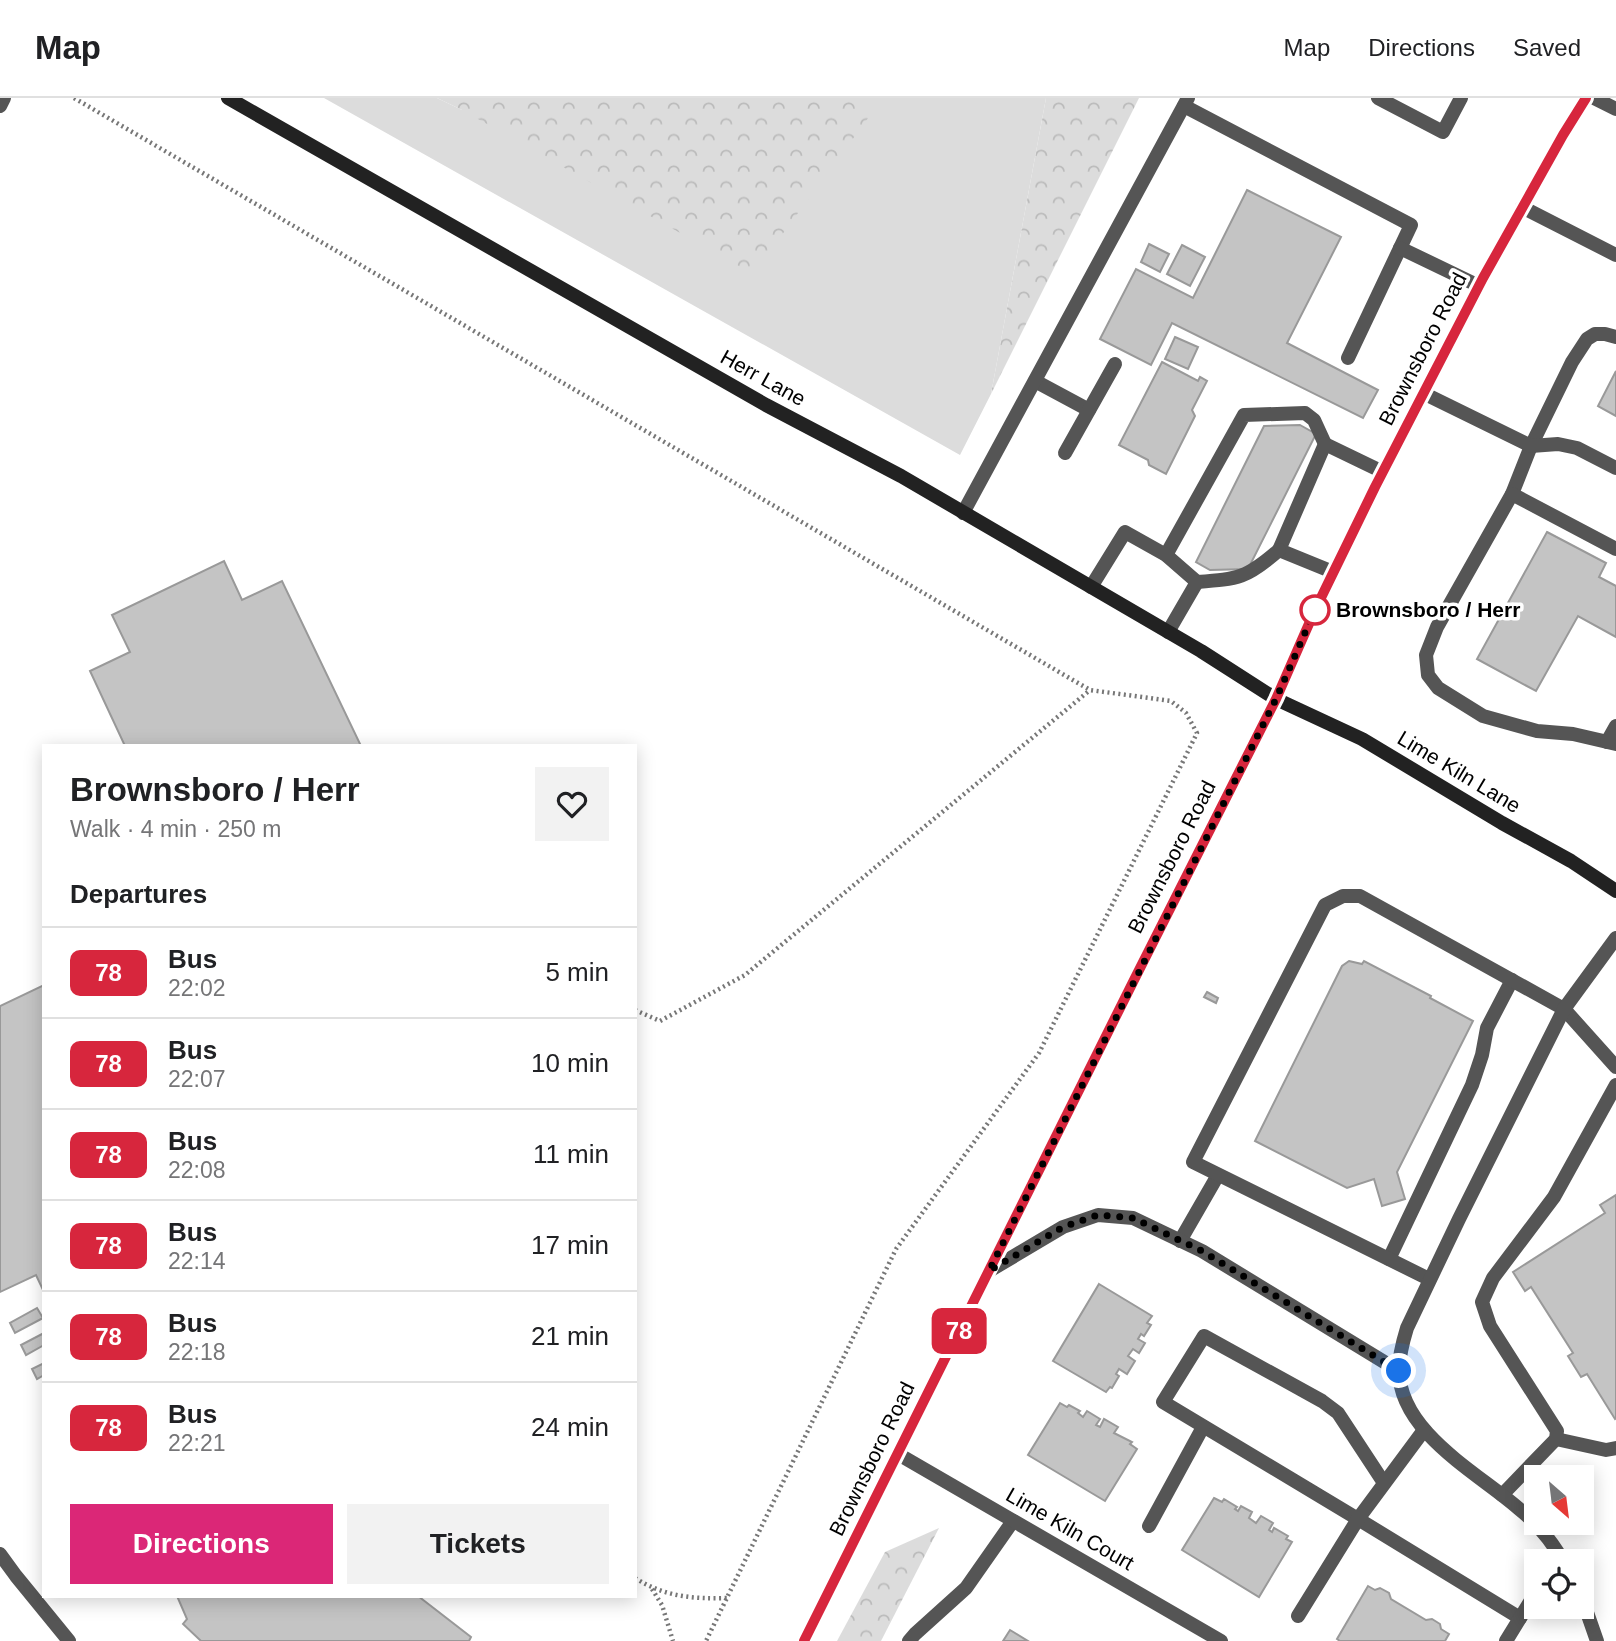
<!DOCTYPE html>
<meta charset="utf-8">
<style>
:root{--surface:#fff;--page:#f2f2f2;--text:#202124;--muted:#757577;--line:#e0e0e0;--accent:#db2777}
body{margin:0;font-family:Arial,sans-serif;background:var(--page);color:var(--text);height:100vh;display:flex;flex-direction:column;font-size:26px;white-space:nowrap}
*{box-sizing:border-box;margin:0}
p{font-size:23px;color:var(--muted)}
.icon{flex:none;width:38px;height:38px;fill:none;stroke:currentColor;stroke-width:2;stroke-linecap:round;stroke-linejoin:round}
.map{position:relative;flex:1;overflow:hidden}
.panel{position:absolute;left:42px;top:646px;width:595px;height:854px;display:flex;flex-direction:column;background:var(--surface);border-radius:0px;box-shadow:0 4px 18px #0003}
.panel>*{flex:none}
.badge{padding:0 14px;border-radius:10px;font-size:24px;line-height:46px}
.needle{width:46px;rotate:152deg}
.buttons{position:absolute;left:1524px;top:1367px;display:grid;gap:14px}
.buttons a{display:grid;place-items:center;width:70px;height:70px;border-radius:0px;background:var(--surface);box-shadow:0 4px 18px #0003;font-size:35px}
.you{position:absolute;width:35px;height:35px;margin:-18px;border:5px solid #fff;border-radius:50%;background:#1a73e8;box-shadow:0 0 0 10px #1a73e833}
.map>.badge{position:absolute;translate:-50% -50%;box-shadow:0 0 0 4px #fff}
h2{padding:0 28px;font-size:26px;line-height:63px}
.round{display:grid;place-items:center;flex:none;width:74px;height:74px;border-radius:0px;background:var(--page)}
.head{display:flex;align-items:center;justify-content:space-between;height:119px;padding:0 28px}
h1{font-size:33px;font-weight:700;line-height:52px}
.primary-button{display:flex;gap:14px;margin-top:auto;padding:14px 28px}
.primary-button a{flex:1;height:80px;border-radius:0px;background:var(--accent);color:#fff;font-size:28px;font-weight:700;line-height:80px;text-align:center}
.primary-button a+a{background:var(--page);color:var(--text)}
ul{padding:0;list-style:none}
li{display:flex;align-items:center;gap:21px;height:91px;padding:0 28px;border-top:2px solid var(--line)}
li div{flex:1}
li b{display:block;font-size:26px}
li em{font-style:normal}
li .badge{min-width:77px;font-weight:700;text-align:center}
header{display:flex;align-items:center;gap:42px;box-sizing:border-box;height:98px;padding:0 35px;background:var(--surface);border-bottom:2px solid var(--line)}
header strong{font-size:33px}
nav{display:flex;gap:38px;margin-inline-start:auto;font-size:24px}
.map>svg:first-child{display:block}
</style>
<header>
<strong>Map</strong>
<nav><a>Map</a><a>Directions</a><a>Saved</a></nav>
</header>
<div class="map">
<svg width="1616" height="1543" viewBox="0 0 1616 1543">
<defs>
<pattern id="forest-crowns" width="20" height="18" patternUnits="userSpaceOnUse" patternTransform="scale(1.75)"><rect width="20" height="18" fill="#dcdcdc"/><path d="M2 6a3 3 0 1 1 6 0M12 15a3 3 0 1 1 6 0" fill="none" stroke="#bbb"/></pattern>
</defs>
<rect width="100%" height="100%" fill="#fff"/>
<polygon fill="#dcdcdc" points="324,0 437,0 462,12 880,4 880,0 1046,0 991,296 960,357"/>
<g fill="url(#forest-crowns)">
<polygon points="437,0 880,0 880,4 753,176 462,12"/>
<polygon points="1046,0 1139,0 991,296"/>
<polygon points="939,1430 881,1543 837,1543 885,1454"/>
</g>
<g fill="#c4c4c4" stroke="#999" stroke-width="2">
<polygon points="1247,92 1341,139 1287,245 1378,292 1363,320 1172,225 1151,267 1100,241 1136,171 1193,200"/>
<polygon points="1149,146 1169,156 1160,174 1141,164"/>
<polygon points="1182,147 1205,159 1190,188 1167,176"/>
<polygon points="1175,239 1198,249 1188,271 1165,261"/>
<polygon points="1162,264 1198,283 1200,279 1207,283 1192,312 1195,318 1166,376 1149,367 1148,362 1119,347"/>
<polygon points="1616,273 1616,318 1598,308"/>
<polygon points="1300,327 1316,336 1248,471 1210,472 1196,464 1264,328"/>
<polygon points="1547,434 1606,465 1599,479 1616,488 1616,539 1578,518 1536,593 1477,561"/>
<polygon points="224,463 242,502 282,483 361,648 125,648 90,573 130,554 112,517"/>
<polygon points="1349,863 1362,866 1364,863 1431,898 1430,900 1473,923 1397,1074 1405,1101 1382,1108 1374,1081 1347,1090 1255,1043 1342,868"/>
<polygon points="44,887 44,1194 36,1177 0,1194 0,908"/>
<polygon points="1207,894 1218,900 1216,905 1204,899"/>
<polygon points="1616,1097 1616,1320 1615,1321 1587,1276 1581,1279 1568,1258 1573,1255 1531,1189 1525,1193 1513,1174 1605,1115 1600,1107"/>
<polygon points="1099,1186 1152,1218 1147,1225 1151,1227 1144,1238 1141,1236 1138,1241 1145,1245 1139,1255 1133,1251 1128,1258 1135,1263 1127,1276 1119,1271 1116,1276 1119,1278 1112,1290 1110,1289 1106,1294 1053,1263"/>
<polygon points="37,1210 43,1220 15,1235 10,1225"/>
<polygon points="44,1235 44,1247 26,1257 21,1247"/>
<polygon points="44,1265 44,1277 37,1281 32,1271"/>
<polygon points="1060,1305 1067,1309 1069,1307 1080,1313 1078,1315 1083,1319 1087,1313 1100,1321 1096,1327 1100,1329 1104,1321 1118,1329 1114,1335 1132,1344 1130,1346 1137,1351 1105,1403 1028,1357"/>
<polygon points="1214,1400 1222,1404 1224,1401 1237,1409 1235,1411 1238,1413 1241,1408 1252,1414 1249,1420 1256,1425 1261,1418 1273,1425 1269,1432 1272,1434 1274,1430 1288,1438 1286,1441 1292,1444 1259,1499 1182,1452"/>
<polygon points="1368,1488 1375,1492 1380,1490 1389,1495 1391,1501 1426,1522 1432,1521 1440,1526 1441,1531 1449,1536 1445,1543 1340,1543 1337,1541"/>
<polygon points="177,1498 418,1498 471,1539 469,1543 201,1543 183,1526 187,1521"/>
<polygon points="1010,1532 1028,1543 1003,1543"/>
</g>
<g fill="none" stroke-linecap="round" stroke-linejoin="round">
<g stroke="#777" stroke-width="4.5" stroke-dasharray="2 3.5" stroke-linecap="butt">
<polyline points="74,0 1090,592 1171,603 1186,615 1197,635 1039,955 896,1151 706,1543"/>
<polyline points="635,912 660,923 745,877 1090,592"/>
<path d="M635 1480C665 1499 693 1501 727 1500"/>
<polyline points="652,1491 662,1507 673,1543"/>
</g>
<g stroke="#555" stroke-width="14">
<polyline points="1378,0 1443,34 1461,0"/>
<polyline points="1594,0 1616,11"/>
<polyline points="0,8 4,0"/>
<polyline points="1184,8 1411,127 1348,260"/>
<polyline points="1522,109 1616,157"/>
<polyline points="1400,150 1479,188"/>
<polyline points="1616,239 1605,236 1595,236 1587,241 1572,264 1531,348 1512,396 1437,529 1426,557 1428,577 1438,590 1483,618 1537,633 1573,636 1616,646"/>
<polyline points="1035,283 1089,312"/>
<polyline points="1423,295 1531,348 1558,346 1577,350 1616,370"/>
<polyline points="1065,355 1115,266"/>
<polyline points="1512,396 1616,451"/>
<polyline points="963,415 1188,0"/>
<polyline points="1166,457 1244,317 1305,315 1314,322 1325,346"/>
<polyline points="1333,474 1279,452 1325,346 1383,374"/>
<path d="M1197 484C1239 481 1247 480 1279 452"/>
<polyline points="1091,489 1125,434 1166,457 1197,484 1168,534"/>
<polyline points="1607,644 1616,628"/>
<polyline points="1180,1143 1218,1077"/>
<polyline points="1389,1161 1472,987 1482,957 1487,930 1512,882"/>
<polyline points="989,1173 1063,1129 1098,1117 1133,1120 1202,1153 1399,1273"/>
<polyline points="1429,1181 1193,1064 1325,807 1343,798 1360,798 1564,911 1616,969"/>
<polyline points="1556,1341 1606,1352 1616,1350"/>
<polyline points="1384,1385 1338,1315 1322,1303 1204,1238 1163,1304 1358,1421 1520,1520"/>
<polyline points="1502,1397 1556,1341 1557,1333 1490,1228 1482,1204 1493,1180 1554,1099 1616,987"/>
<polyline points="1149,1428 1203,1329"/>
<polyline points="0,1456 16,1478 69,1543"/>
<path d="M1563 1463C1551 1442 1537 1425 1518 1410 1478 1375 1399 1334 1399 1272 1399 1258 1403 1243 1407 1230L1459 1121 1564 911 1616 840"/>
<polyline points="1582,1500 1597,1543"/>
<polyline points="1298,1518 1358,1421 1424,1332"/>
<polyline points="909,1543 915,1536 966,1490 1013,1423"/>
<polyline points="1506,1543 1530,1504 1536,1498"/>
</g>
<polyline stroke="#555" stroke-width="14" points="898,1356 1221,1543"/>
<polyline stroke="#555" stroke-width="14" points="804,1543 1134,882 1276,601 1315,512 1375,389 1483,180 1563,37 1586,0"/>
<polyline stroke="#222" stroke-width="14" points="228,0 766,307 901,378 1201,553 1276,601 1362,641 1502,725 1571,763 1616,793"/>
</g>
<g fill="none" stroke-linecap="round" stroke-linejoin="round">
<defs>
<polyline id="line" points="804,1543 1134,882 1276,601 1315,512 1375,389 1483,180 1563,37 1586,0"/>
</defs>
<use href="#line" stroke="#fff" stroke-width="16"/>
<use href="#line" stroke="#d7263d" stroke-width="10"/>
<polyline stroke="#000" stroke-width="7" stroke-dasharray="0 12.6" points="1315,512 1276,601 989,1173 1063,1129 1098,1117 1133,1120 1202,1153 1399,1273"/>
</g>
<circle fill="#fff" stroke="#d7263d" stroke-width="3.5" cx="1315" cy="512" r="14"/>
<g text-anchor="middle" stroke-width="7" stroke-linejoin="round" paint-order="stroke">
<g font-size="21" fill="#000" stroke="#fff">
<text transform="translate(1423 251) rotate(-63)" y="7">Brownsboro Road</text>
<text transform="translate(763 280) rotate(29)" y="7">Herr Lane</text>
<text transform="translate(1459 674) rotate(31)" y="7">Lime Kiln Lane</text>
<text transform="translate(1172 759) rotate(-63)" y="7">Brownsboro Road</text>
<text transform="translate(872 1361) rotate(-64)" y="7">Brownsboro Road</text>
<text transform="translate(1070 1431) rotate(30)" y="7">Lime Kiln Court</text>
</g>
<g font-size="21" font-weight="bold" fill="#000" stroke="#fff" text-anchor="start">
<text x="1336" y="519">Brownsboro / Herr</text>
</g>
</g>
</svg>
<div class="buttons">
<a><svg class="needle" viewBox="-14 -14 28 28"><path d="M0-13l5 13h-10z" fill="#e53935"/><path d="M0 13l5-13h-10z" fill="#757577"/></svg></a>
<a><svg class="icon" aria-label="locate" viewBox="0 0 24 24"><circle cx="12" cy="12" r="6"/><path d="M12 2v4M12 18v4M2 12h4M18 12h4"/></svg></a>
</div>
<div class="you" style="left:1399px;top:1273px"></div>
<b class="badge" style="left:959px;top:1233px;background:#d7263d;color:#fff">78</b>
<section class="panel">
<div class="head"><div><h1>Brownsboro / Herr</h1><p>Walk · 4 min · 250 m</p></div><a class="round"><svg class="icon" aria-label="heart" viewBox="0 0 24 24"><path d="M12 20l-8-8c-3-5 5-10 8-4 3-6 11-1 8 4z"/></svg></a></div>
<h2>Departures</h2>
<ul>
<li><span class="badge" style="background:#d7263d;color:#fff">78</span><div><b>Bus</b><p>22:02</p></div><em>5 min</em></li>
<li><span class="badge" style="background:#d7263d;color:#fff">78</span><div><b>Bus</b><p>22:07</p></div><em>10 min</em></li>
<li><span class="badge" style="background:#d7263d;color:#fff">78</span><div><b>Bus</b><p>22:08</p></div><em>11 min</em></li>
<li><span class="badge" style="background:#d7263d;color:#fff">78</span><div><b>Bus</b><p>22:14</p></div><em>17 min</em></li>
<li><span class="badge" style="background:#d7263d;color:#fff">78</span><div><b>Bus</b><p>22:18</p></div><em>21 min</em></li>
<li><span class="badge" style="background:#d7263d;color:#fff">78</span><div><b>Bus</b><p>22:21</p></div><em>24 min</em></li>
</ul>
<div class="primary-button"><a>Directions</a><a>Tickets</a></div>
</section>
</div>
